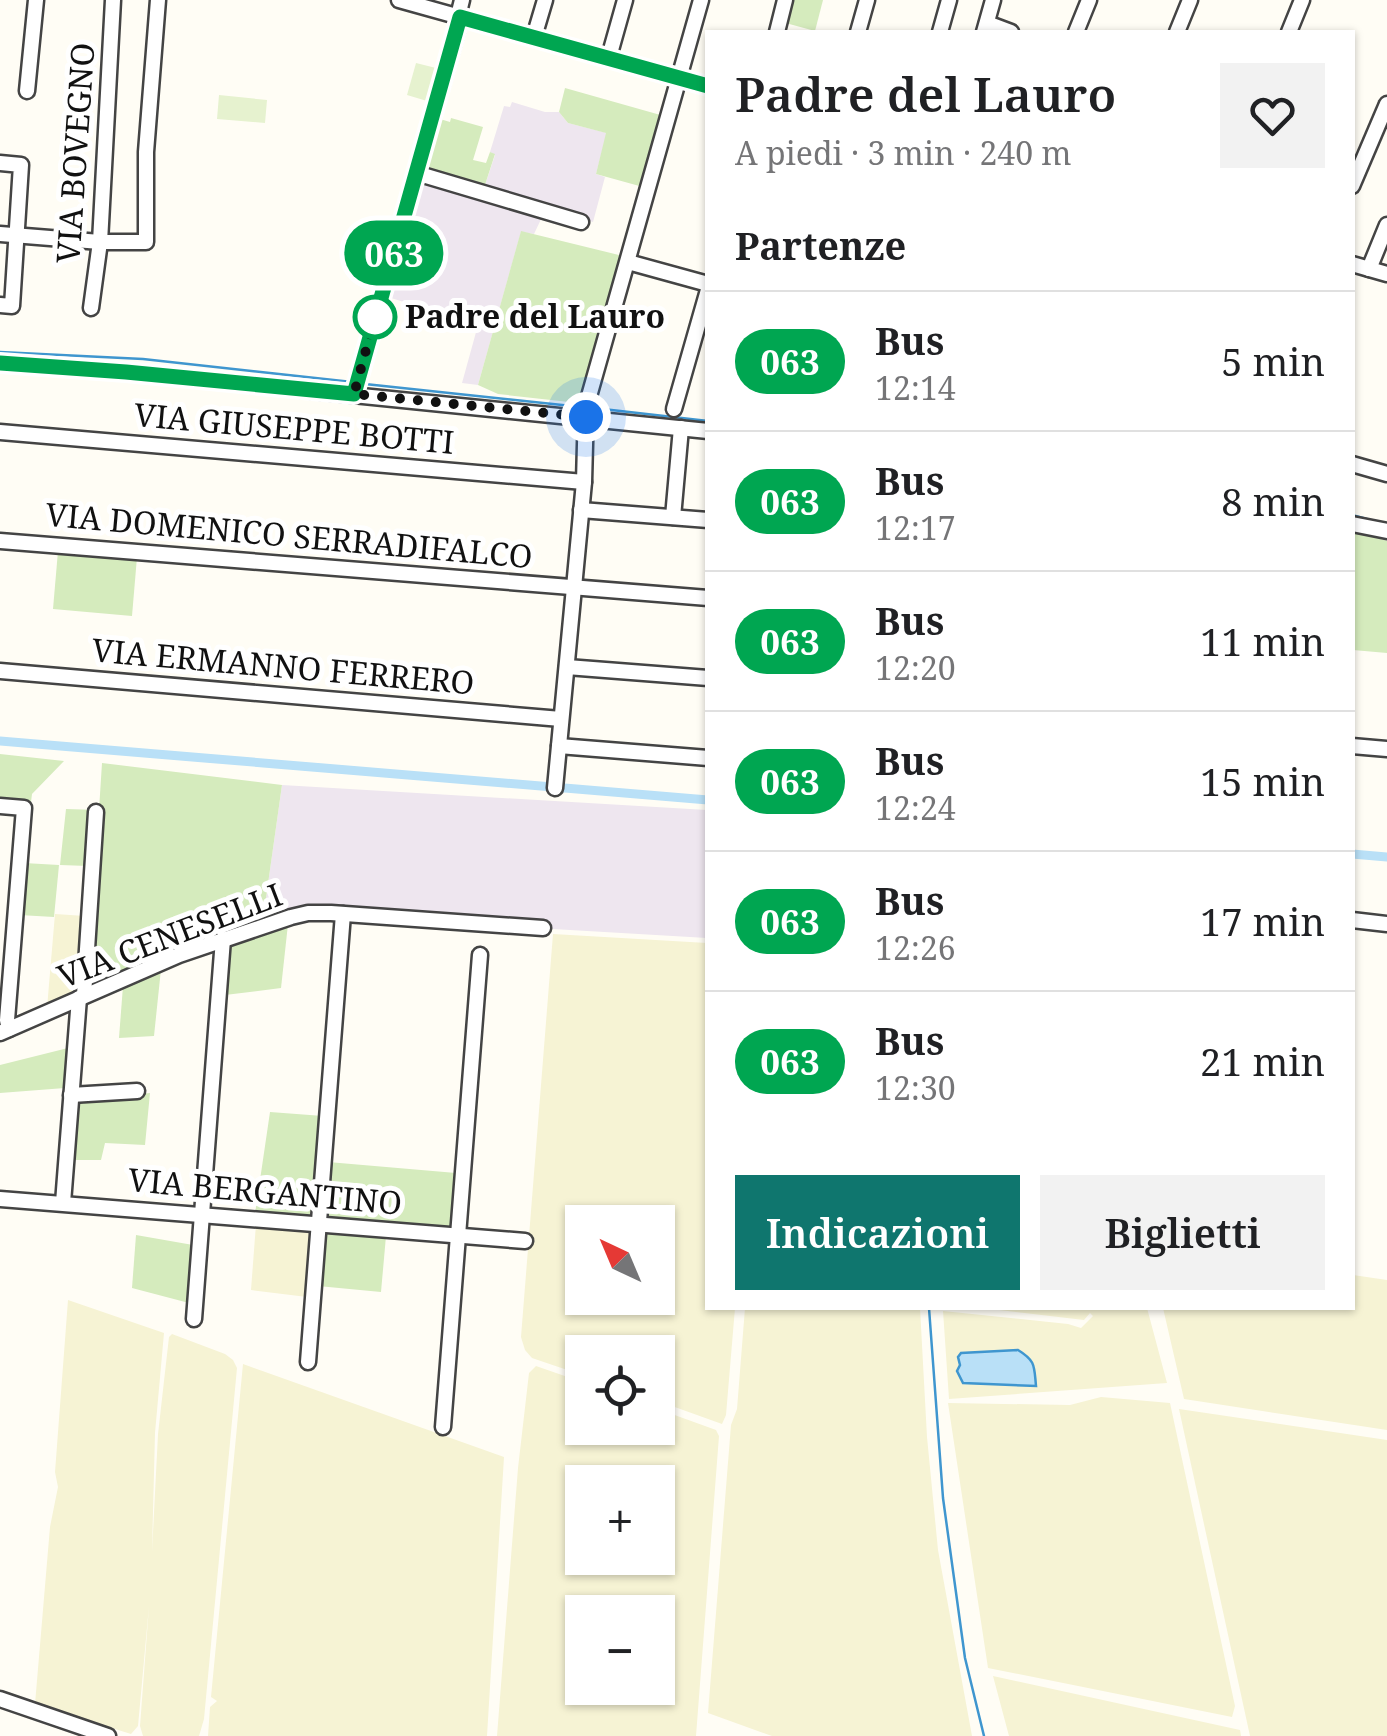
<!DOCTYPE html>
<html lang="it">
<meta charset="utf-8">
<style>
:root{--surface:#fff;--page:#f2f2f2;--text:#202124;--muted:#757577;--line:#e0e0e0;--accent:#0f766e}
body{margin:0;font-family:"Noto Serif",serif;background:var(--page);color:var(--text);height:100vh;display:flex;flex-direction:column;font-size:38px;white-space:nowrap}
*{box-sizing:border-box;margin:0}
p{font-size:32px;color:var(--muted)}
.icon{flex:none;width:55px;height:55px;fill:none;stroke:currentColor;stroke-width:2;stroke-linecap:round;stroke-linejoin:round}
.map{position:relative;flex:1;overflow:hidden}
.sheet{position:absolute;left:705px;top:30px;width:650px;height:1280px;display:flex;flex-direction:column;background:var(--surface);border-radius:0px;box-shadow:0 2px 8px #0004}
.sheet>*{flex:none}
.badge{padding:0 20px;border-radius:32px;font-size:35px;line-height:65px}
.needle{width:65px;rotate:316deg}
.controls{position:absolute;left:565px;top:1205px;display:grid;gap:20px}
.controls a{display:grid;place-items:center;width:110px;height:110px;border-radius:0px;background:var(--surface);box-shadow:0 2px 8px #0004;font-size:50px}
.you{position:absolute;width:50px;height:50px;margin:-25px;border:8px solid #fff;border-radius:50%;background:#1a73e8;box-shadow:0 0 0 15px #1a73e833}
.map>.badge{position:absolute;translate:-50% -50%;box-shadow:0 0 0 5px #fff}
h2{padding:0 30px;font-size:38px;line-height:90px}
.round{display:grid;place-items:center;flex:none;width:105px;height:105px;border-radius:0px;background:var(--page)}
.summary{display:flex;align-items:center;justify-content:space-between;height:170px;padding:0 30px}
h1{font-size:48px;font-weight:600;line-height:75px}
.cta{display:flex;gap:20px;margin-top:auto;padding:20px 30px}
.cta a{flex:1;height:115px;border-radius:0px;background:var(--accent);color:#fff;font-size:40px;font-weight:600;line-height:115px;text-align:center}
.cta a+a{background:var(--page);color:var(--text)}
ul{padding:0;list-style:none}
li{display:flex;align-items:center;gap:30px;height:140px;padding:0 30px;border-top:2px solid var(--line)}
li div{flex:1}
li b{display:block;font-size:38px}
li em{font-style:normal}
li .badge{min-width:110px;font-weight:700;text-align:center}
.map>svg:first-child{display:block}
</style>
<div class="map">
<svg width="1387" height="1736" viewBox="0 0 1387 1736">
<rect width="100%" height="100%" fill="#fffdf5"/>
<g fill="#eee6ef">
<polygon points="512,102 545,112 559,112 568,123 607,133 596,174 605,177 593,222 484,188 495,155 490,152 504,106 510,107"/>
<polygon points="422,180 543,215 534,234 521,232 478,385 462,383 478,325 391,298"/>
<polygon points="282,785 707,810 707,938 553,929 546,921 318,905 263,919"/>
</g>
<g fill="#f6f3d4" fill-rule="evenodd">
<polygon points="55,914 85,916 80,991 47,1008"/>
<path d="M553 934 707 943 708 1308H735L726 1415 722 1424 658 1401V1352H582V1375L532 1358 525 1350 521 1337ZM582 1222H658V1298H582Z"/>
<polygon points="256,1224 314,1229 307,1297 251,1290"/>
<polygon points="1353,1275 1387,1280 1387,1430 1184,1399 1163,1308 1352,1308"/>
<polygon points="68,1300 164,1333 155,1433 152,1552 158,1434 169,1337 172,1334 225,1354 233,1360 237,1368 204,1719 199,1736 143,1736 140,1726 149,1606 138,1726 131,1734 35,1704 50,1527 58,1487 55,1472"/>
<polygon points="745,1308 920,1308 927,1437 938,1550 972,1736 772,1736 708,1713 731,1425 737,1409"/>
<polygon points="982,1308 1147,1308 1167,1383 949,1399 943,1311 1068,1324 1081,1328 1093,1316 1090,1313 1084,1320"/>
<polygon points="243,1364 504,1457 487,1736 208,1736 210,1707 217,1701 211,1697"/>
<path d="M536 1366 582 1382V1428H658V1409L716 1430 719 1436 696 1736H497L518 1468 529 1373ZM582 1482H658V1558H582ZM582 1612H658V1688H582Z"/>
<polygon points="1101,1397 1170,1403 1235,1706 1232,1717 988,1668 948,1403 1070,1405"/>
<polygon points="1179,1409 1387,1440 1387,1736 1250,1736"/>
<polygon points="993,1676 1240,1730 1241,1736 1009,1736"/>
</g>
<g fill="#d5ebbd">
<polygon points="788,0 823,0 815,31 782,22"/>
<polygon points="565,88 664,116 643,187 596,174 606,133 568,123 559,112"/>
<polygon points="451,118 483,127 473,160 486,163 490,152 495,154 484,188 428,172 426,168 440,119 450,122"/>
<polygon points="521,231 623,256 588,381 578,403 498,394 478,385"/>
<polygon points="1352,530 1387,541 1387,653 1353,650"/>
<polygon points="58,551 137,557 132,616 53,609"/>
<polygon points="0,754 64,761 32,794 31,802 0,801"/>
<polygon points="102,763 282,785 263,919 89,988 88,866 60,865 66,809 99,810"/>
<polygon points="24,863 59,865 54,917 19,915"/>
<polygon points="288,924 281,988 225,995 229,944"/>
<polygon points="161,969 154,1036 119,1038 123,986"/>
<polygon points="68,1048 65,1088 0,1093 0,1065"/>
<polygon points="150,1093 145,1145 105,1143 101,1160 71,1160 78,1101"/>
<polygon points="270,1112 323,1116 314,1220 255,1214"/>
<polygon points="328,1162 456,1173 452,1232 323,1220"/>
<polygon points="323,1231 386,1236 381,1292 318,1286"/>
<polygon points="136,1235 193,1245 189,1303 132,1288"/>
</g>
<g fill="#e6f2cf">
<polygon points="416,63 436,68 427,101 407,95"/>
<polygon points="219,95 267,100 265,123 217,119"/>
</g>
<path fill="#b9e0f7" stroke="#3f96cf" stroke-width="2.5" d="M1018 1350C1036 1361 1034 1366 1036 1386L963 1383 957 1371 960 1365 958 1357 961 1353Z"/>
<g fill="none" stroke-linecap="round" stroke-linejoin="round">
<g stroke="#3f96cf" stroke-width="2.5">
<polyline points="0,352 143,359 352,382"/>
<polyline points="365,384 581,407"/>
<polyline points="594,408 708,421"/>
<polyline points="1352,515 1385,524"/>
<polyline points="929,1308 943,1498 965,1658 984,1736"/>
</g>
<g stroke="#b9e0f7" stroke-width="9">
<polyline points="0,741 708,800"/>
<polyline points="1352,854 1387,857"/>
</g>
<defs>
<g id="minor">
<polyline points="399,0 708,86"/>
<polyline points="458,16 462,0"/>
<polyline points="987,23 1011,32"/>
<polyline points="777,32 785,0"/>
<polyline points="858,32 867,0"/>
<polyline points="940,32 949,0"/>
<polyline points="984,32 993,0"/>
<polyline points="1076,32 1089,0"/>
<polyline points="1177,32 1190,0"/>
<polyline points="1289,32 1302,0"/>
<polyline points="534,37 545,0"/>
<polyline points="609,57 625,0"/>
<polyline points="27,91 36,0"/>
<polyline points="0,163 21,165 12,306 0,305"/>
<polyline points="416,173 581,222"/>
<polyline points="1352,186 1387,104"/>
<polyline points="0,234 100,242 146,242 146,152 158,0"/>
<polyline points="628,262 708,284"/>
<polyline points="1352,264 1387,274"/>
<polyline points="1369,269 1387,225"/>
<polyline points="91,308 100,242 113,0"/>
<polyline points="0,363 126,372 708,431"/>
<polyline points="354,394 461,17"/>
<polyline points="674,409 708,290"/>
<polyline points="0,432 584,482"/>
<polyline points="1352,464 1387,474"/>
<polyline points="581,510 708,520"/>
<polyline points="673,517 681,428"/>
<polyline points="1352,524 1387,531"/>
<polyline points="0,541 708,598"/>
<polyline points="567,667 708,678"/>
<polyline points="0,671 561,719"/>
<polyline points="559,746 708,758"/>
<polyline points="1352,746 1387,749"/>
<polyline points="555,788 584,482 586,407 701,0"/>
<polyline points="0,806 24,808 7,1020 9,1029"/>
<polyline points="1352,920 1387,924"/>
<polyline points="84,995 96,812"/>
<polyline points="0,1033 179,955 291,917 308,913 331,913 543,928"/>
<polyline points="71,1095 137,1091"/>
<polyline points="0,1199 525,1241"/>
<polyline points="63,1203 79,998"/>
<polyline points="194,1319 223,939"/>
<polyline points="308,1362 343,914"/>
<polyline points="443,1427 480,955"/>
<polyline points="0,1699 108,1736"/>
</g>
</defs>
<use href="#minor" stroke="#444" stroke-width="19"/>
<use href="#minor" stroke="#fff" stroke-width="14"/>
</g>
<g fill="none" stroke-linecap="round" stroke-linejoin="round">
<defs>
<polyline id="line" points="0,363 126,372 354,394 460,17 708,86"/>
</defs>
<use href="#line" stroke="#fff" stroke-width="22"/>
<use href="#line" stroke="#00a651" stroke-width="15"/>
<polyline stroke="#111" stroke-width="10" stroke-dasharray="0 18" points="375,317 354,394 586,417"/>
</g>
<circle fill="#fff" stroke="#00a651" stroke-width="5" cx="375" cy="317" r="20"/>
<g text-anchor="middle" stroke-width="10" stroke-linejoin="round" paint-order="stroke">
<g font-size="32" fill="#111" stroke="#fff">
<text transform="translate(76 153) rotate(-86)" y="11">VIA BOVEGNO</text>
<text transform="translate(294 429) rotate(5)" y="11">VIA GIUSEPPE BOTTI</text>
<text transform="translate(289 536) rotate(5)" y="11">VIA DOMENICO SERRADIFALCO</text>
<text transform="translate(283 667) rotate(5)" y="11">VIA ERMANNO FERRERO</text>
<text transform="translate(170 936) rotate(-21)" y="11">VIA CENESELLI</text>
<text transform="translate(265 1192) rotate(5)" y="11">VIA BERGANTINO</text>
</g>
<g font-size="32" font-weight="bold" fill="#111" stroke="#fff" text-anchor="start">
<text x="405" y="328">Padre del Lauro</text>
</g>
</g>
</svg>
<div class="controls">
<a><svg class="needle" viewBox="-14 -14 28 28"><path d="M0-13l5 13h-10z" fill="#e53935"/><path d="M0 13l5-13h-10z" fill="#757577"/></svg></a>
<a><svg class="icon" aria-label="locate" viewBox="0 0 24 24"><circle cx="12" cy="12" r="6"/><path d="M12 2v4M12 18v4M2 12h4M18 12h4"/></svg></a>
<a>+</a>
<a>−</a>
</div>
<div class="you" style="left:586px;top:417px"></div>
<b class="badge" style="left:394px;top:253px;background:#00a651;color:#fff">063</b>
<section class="sheet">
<div class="summary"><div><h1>Padre del Lauro</h1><p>A piedi · 3 min · 240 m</p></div><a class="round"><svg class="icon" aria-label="heart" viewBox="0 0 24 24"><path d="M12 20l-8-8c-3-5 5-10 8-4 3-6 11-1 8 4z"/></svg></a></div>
<h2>Partenze</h2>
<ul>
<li><span class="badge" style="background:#00a651;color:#fff">063</span><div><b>Bus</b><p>12:14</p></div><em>5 min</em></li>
<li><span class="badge" style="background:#00a651;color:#fff">063</span><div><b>Bus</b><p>12:17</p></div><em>8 min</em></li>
<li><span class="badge" style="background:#00a651;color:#fff">063</span><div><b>Bus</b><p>12:20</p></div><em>11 min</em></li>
<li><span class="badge" style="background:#00a651;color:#fff">063</span><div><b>Bus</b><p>12:24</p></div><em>15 min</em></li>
<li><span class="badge" style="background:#00a651;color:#fff">063</span><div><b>Bus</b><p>12:26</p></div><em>17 min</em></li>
<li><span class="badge" style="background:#00a651;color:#fff">063</span><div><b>Bus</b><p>12:30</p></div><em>21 min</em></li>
</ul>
<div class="cta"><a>Indicazioni</a><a>Biglietti</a></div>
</section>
</div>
